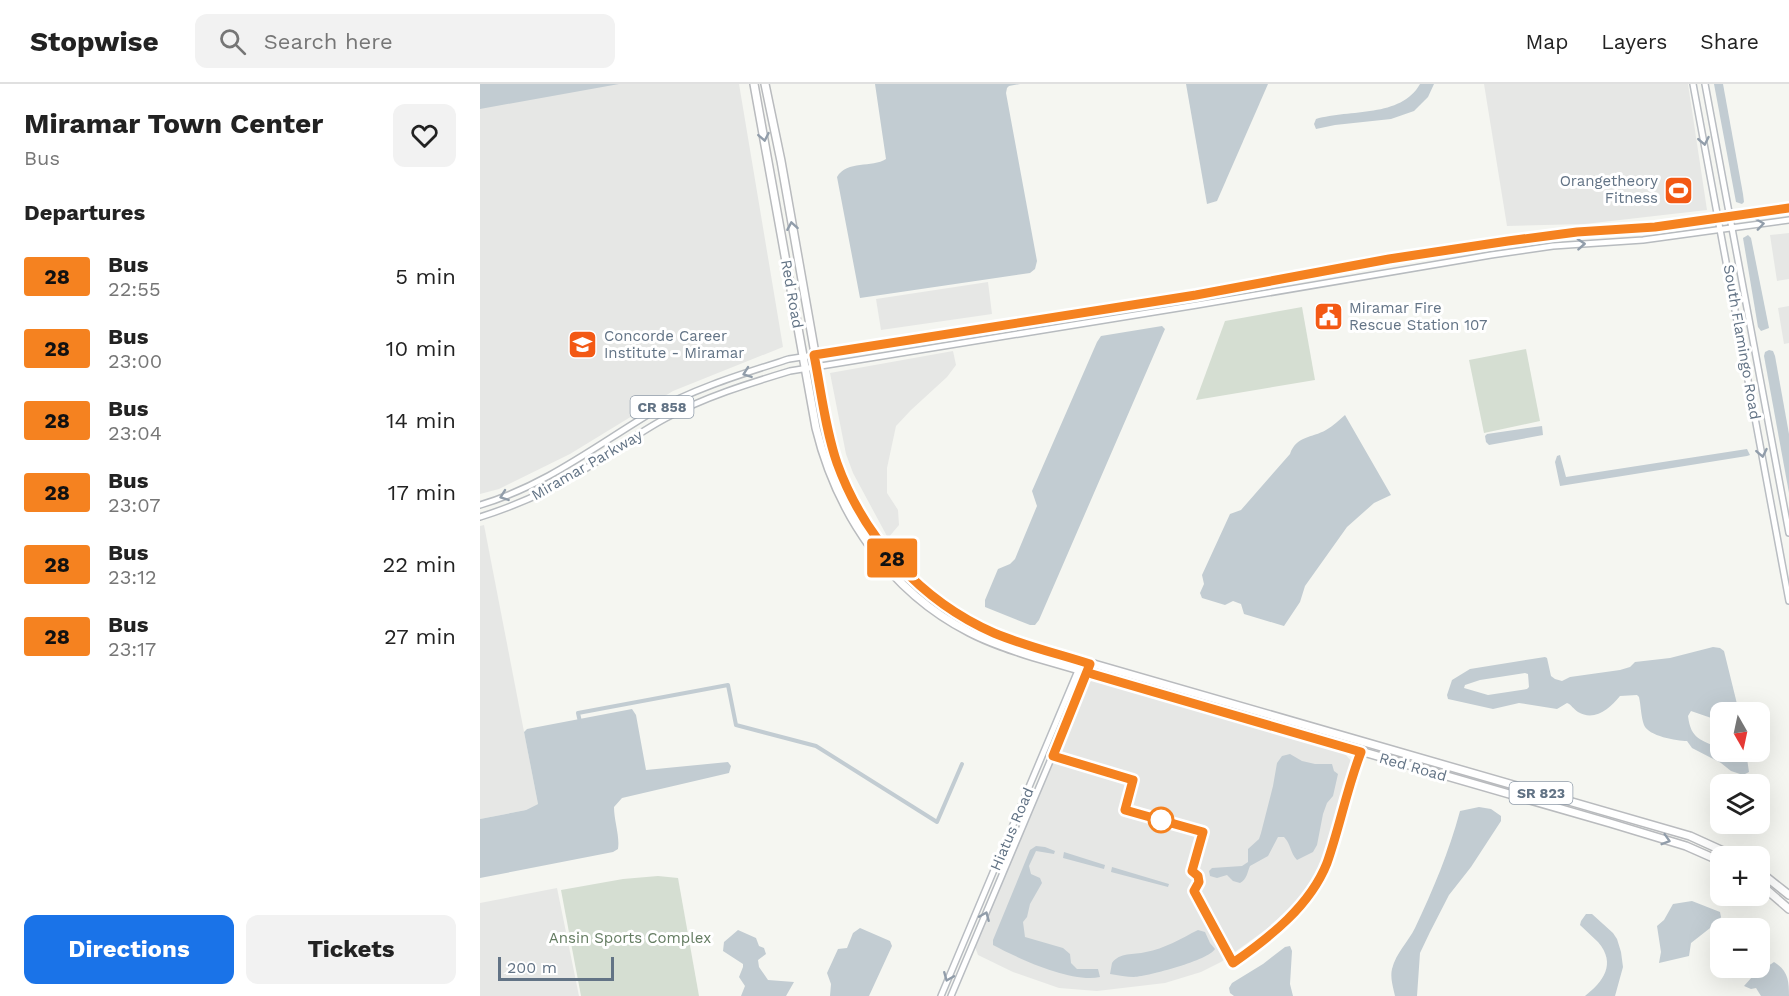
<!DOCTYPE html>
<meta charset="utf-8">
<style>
:root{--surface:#fff;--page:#f2f2f2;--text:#222;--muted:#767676;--line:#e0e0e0;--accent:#1a73e8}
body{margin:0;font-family:"Work Sans",sans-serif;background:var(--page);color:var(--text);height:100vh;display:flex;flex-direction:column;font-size:22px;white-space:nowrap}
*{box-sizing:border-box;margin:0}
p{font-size:20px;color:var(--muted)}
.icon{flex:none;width:33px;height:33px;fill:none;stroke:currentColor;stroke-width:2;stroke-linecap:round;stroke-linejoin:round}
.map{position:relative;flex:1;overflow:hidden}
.details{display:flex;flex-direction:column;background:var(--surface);width:480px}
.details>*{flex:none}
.badge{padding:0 12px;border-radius:4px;font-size:21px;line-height:39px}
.needle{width:39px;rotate:171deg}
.buttons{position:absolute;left:1230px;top:618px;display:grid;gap:12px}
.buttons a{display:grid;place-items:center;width:60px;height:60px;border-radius:12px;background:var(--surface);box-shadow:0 6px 24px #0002;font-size:30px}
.scale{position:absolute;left:18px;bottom:15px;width:116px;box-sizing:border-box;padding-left:6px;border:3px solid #627385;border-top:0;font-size:16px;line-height:21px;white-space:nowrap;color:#627385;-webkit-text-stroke:4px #fff;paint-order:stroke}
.map>.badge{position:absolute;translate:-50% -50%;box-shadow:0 0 0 3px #fff}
h2{padding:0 24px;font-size:22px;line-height:54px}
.round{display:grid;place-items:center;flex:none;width:63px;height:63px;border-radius:12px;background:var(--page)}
.summary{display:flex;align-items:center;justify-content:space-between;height:102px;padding:0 24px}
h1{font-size:28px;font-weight:700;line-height:45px}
.cta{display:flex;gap:12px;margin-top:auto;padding:12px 24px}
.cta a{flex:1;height:69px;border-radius:12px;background:var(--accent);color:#fff;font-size:24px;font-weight:700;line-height:69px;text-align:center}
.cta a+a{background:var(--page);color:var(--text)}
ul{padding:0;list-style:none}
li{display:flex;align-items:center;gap:18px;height:72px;padding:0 24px}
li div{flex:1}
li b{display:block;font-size:22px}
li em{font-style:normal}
li .badge{min-width:66px;font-weight:700;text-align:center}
header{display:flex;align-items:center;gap:36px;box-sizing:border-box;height:84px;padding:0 30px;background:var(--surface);border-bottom:2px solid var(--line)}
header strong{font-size:28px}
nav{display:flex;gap:33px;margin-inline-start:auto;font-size:21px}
.search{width:420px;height:54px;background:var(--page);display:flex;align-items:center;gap:15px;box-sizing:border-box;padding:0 21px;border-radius:12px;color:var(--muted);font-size:22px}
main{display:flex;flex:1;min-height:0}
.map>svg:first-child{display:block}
</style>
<header>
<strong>Stopwise</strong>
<div class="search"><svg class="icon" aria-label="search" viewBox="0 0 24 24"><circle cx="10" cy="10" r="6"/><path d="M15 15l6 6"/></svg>Search here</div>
<nav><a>Map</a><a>Layers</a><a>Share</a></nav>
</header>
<main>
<section class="details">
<div class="summary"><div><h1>Miramar Town Center</h1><p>Bus</p></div><a class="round"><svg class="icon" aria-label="heart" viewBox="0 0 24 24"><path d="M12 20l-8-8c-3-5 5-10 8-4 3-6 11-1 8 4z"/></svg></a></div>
<h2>Departures</h2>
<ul>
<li><span class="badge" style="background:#f58220;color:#111">28</span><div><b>Bus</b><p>22:55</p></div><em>5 min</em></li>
<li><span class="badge" style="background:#f58220;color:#111">28</span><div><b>Bus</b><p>23:00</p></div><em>10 min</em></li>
<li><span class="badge" style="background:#f58220;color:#111">28</span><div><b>Bus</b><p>23:04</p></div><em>14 min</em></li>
<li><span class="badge" style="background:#f58220;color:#111">28</span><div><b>Bus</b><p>23:07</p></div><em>17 min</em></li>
<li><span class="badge" style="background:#f58220;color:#111">28</span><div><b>Bus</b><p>23:12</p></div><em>22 min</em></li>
<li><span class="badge" style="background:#f58220;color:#111">28</span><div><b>Bus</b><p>23:17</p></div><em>27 min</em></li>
</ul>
<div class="cta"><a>Directions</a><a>Tickets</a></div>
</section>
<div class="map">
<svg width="1309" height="912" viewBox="0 0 1309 912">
<rect width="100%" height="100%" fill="#f5f6f1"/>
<g fill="#e6e7e5">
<polygon points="0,0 259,0 303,263 193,307 90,370 19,405 0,410"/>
<polygon points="1004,0 1208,0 1227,126 1105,140 1027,142"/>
<polygon points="1309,149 1309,195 1297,197 1290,151"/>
<polygon points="508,198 512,230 401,246 396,215"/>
<polygon points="1309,222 1309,259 1304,260 1298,224"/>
<polygon points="473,267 476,281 467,293 431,326 416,342 407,384 407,409 418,426 419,441 408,454 373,389 366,370 350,289"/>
<polygon points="4,441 58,720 46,726 0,735 0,442"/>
<polygon points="615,595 865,670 872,678 854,749 829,805 805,832 741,878 721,888 685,899 617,907 579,904 533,888 498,871 495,863 606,600"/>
<polygon points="77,804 99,912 0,912 0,819"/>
</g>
<g fill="#d5ded2">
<polygon points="822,223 835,296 716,316 745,237"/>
<polygon points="1046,265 1060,337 1004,349 989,276"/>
<polygon points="178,792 198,794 219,912 101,912 81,806 143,795"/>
</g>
<g fill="#c2ccd2" fill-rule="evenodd">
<polygon points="0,0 139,0 0,25"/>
<path d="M395 0H540L529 2 527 4 526 9 557 177 555 185 550 189 380 214 357 93C367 76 392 84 406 75Z"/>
<polygon points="706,0 788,0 737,117 727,120"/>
<path d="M940 0H954L948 13 934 27 911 35 855 41 836 45 834 40 836 35C870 25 921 34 940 0Z"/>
<polygon points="1234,0 1243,0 1263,110 1264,118 1262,120 1256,118"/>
<polygon points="1268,151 1271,154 1289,244 1281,247 1278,243 1263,154"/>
<polygon points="682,242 685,245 559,536 555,541 550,541 505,523 505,516 518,485 530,480 535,475 557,422 552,407 617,258 621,252"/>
<polygon points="1289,266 1293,267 1295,272 1309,350 1309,409 1284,272 1285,268"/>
<path d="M865 331 911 411 894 419 867 443 825 502 820 518 804 542 764 530 761 520 753 517 745 521 722 514 720 509 724 500 722 491 750 430 761 426 810 370C816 352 832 354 846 346 853 342 859 336 865 331Z"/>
<polygon points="1062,342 1063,351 1009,361 1006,358 1005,352 1007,350"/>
<polygon points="1267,365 1270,371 1267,372 1080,402 1075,378 1077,372 1080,371 1086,393"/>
<path d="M1233 563 1240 564 1244 567 1259 628H1240V637L1211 627 1208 632C1211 656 1221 655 1240 665V668H1266L1269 688 1263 691 1251 687 1241 679 1212 664 1207 657C1197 657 1168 652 1164 641 1161 633 1161 622 1159 613L1157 611 1140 612C1130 624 1115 638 1098 628 1093 625 1092 621 1087 619L1077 625 1039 619 1013 625 968 615 967 611 972 596 990 585 1065 573 1067 574 1071 592 1075 595 1082 597 1090 593 1140 586 1150 583 1155 578 1190 574ZM1045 589 1048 590 1049 603 1047 605 1008 611 984 604 985 601 1000 596Z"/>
<path d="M152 625 156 631 166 686 248 678 251 682 249 689 142 714 134 723C134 737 140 752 138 765L133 768 0 794V735L46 726 58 720 44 648 47 645Z"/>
<path d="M810 670 822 677 835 680H852L854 687 858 690 853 712 847 719 843 730 837 761 833 768 817 776C810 769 811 760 804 753H798L788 772 770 782C767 789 767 795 760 799L753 797 747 791 737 794 730 792 729 787 732 784 762 782 768 778V765L779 755 781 749 793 702 797 679 802 672Z"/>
<path d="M999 723 1011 725 1021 732V737L991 783 969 811 950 848 940 869 937 912H915C913 903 910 893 912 885 916 869 928 858 935 844 953 806 969 768 980 727Z"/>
<path d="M556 762 565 763 575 767 574 770 556 767 549 782 551 790 560 794 562 799 550 820 547 833 543 838 545 853 583 864 590 870 591 879 597 885H618L620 893C592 899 539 875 513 861V856L550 766Z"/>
<polygon points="584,768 625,781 624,785 583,774"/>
<polygon points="632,783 689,800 688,803 631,788"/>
<polygon points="1212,817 1240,828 1241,833 1239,837 1211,859 1209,872 1179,879 1181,868 1177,842 1184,836 1193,820"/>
<path d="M1106 830H1112L1133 849 1137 855 1141 868 1143 883 1135 912H1105C1123 898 1137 880 1118 858 1112 852 1106 847 1100 841L1101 837Z"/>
<polygon points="380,844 410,857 412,862 389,912 350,912 351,900 347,889 358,865 367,864 373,849"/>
<polygon points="258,846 276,854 279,862 284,864 286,870 278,876 279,883 288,896 314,898 306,912 261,912 265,902 259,893 263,883 263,880 243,867 244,858"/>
<path d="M718 846 725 848 730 859 735 865C729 876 669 892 654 893 647 893 638 891 630 890L632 879C640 868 653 871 666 868 684 865 702 854 718 846Z"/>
<polygon points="810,862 812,867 810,900 813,912 754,912 750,909 749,904 752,899 783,880 805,863"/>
<path d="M1294 878C1308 887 1309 896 1309 912H1281L1276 904 1271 905 1264 902 1272 893Z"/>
</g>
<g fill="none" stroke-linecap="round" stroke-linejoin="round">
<polyline stroke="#c2ccd2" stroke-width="4" points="100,638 98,629 248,601 256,641 336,662 457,738 482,680"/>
<defs>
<g id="secondary">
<polyline points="1213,0 1309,517"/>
<polyline points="1225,0 1309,449"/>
<polyline points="461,912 602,577"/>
<polyline points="471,912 611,580"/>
</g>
<g id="primary">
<path d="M0 421C64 402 113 364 169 330 212 305 262 290 309 275L716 211 909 175 1028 157 1097 148 1175 143 1309 124"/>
<path d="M0 433C35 422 69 407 100 388 129 371 156 350 186 334 225 313 267 300 310 287L717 221 1011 171 1073 162 1163 156 1309 136"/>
</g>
<g id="highway">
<path d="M274 0 336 344C357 430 409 507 489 548 510 559 532 566 554 573L1130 739 1206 762 1240 777"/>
<polyline points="285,0 301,77 348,343 357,378 367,405 397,456 426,489 460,518 492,538 516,550 555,563 1210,752 1254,772"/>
<polyline points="376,433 391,458 400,463"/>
<polyline points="1280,788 1309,811"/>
<polyline points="1280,800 1309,825"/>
</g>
</defs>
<use href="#secondary" stroke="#b9bdc2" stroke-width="8"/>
<use href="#primary" stroke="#b7bbbf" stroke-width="8"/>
<use href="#highway" stroke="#b9bbbe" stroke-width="10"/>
<use href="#secondary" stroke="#fff" stroke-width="5"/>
<use href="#primary" stroke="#fff" stroke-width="5"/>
<use href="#highway" stroke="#fff" stroke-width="7"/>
</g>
<defs><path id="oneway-chevron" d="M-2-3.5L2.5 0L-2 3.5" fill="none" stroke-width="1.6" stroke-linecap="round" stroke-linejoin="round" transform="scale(1.5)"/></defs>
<g stroke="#919daa">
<use href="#oneway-chevron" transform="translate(284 53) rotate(79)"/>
<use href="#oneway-chevron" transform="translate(1224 57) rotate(79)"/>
<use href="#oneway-chevron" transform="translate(1280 140) rotate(-8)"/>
<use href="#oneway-chevron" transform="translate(312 142) rotate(-100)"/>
<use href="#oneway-chevron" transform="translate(1101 160) rotate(-4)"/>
<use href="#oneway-chevron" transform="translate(267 289) rotate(160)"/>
<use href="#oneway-chevron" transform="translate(1282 369) rotate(79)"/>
<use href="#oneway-chevron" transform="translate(24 412) rotate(160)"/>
<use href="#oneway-chevron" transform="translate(1186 756) rotate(17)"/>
<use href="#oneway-chevron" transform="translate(505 832) rotate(-67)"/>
<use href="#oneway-chevron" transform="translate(468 893) rotate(112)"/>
</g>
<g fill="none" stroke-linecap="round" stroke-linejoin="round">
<defs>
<path id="line" d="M612 590 881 668C867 704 860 742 847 779 830 822 790 853 753 879L714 807 719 798 718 792 712 787 723 748 645 726 653 696 573 672 610 580C579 570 545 562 514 549 441 517 384 454 357 379 345 344 341 306 334 271L716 211 909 175 1028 157 1097 148 1175 143 1309 124"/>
</defs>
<use href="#line" stroke="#fff" stroke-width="14"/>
<use href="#line" stroke="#f58220" stroke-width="9"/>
</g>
<defs>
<symbol id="stadium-square" viewBox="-11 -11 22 22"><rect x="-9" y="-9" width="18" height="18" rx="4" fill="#f35914" stroke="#fff"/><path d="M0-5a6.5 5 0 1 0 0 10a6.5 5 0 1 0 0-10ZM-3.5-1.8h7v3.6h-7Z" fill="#fff"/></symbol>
<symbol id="civic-square" viewBox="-11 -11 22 22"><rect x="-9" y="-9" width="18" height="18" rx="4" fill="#f35914" stroke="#fff"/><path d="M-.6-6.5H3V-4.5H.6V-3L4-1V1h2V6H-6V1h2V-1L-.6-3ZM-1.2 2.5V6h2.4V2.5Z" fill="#fff"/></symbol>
<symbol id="university-square" viewBox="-11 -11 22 22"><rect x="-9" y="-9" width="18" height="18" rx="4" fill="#f35914" stroke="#fff"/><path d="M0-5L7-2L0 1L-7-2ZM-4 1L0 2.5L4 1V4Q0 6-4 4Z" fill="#fff"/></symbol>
</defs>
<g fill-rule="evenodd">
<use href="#stadium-square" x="1182" y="90" width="33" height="33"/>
<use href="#civic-square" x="832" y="216" width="33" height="33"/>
<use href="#university-square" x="86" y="244" width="33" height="33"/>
</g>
<circle fill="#fff" stroke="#f58220" stroke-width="3" cx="681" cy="736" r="12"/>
<g text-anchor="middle" stroke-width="6" stroke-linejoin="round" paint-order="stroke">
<g fill="#fff" stroke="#919daa" stroke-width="1.5">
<rect x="150.5" y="312" width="63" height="22" rx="4.5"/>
<rect x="1029.5" y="698" width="63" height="22" rx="4.5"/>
</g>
<g font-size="14" font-weight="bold" fill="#627385">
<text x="182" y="328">CR 858</text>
<text x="1061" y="714">SR 823</text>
</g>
<g font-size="15" fill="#627385" stroke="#fff" text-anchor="start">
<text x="1178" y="102" text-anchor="end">Orangetheory<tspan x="1178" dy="17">Fitness</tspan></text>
<text x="869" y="229">Miramar Fire<tspan x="869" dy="17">Rescue Station 107</tspan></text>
<text x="124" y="257">Concorde Career<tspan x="124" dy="17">Institute - Miramar</tspan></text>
</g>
<g font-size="15" fill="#627385" stroke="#fff">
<text transform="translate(312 210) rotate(80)" y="5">Red Road</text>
<text transform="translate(1262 258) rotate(80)" y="5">South Flamingo Road</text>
<text transform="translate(107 381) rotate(-30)" y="5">Miramar Parkway</text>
<text transform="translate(933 683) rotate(16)" y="5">Red Road</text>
<text transform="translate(532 745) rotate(-67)" y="5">Hiatus Road</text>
</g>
<g font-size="15" fill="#647c61" stroke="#fff">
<text x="150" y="859">Ansin Sports Complex</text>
</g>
</g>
</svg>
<div class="buttons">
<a><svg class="needle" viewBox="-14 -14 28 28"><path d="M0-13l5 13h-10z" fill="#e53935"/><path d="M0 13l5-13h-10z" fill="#767676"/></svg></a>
<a><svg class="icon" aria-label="layers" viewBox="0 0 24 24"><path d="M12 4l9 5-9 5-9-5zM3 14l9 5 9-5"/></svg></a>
<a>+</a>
<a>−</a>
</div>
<div class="scale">200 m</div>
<b class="badge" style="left:412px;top:474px;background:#f58220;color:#111">28</b>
</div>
</main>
